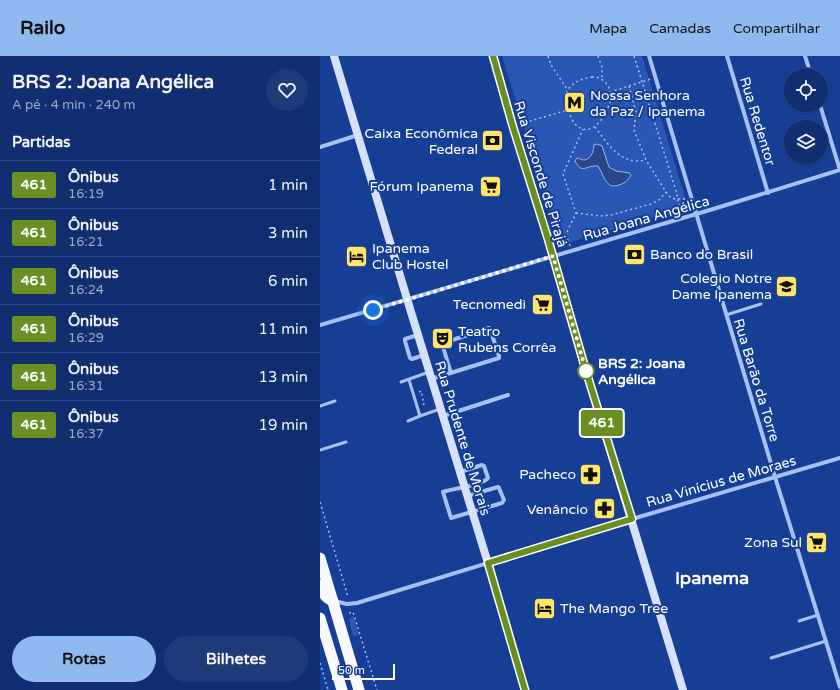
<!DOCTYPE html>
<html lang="pt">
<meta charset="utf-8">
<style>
:root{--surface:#102e70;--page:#1e3a78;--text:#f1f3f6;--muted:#9ca8c3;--line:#304a83;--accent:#90b9f0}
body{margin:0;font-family:"Varela Round",sans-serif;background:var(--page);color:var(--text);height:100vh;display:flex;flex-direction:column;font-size:15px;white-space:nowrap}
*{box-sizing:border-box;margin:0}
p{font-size:13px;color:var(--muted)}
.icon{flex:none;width:22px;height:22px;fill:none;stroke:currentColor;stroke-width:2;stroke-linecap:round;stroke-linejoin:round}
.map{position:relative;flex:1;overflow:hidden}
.drawer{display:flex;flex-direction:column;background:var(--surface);width:320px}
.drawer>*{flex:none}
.badge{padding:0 8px;border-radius:3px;font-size:14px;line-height:26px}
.controls{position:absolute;left:464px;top:12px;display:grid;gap:8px}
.controls a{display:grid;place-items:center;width:44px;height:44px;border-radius:50%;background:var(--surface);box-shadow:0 1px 3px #0004,0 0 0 1px var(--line);font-size:20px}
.scale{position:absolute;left:12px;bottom:10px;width:63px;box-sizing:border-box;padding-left:4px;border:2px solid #fff;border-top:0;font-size:11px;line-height:14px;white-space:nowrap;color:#fff;-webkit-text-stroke:3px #163e95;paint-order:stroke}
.you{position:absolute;width:20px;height:20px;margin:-10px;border:3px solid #fff;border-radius:50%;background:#1a73e8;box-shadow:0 0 0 6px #1a73e833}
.map>.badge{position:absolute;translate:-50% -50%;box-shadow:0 0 0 2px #fff}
h2{padding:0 12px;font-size:15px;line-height:36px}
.round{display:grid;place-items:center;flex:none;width:42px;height:42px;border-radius:21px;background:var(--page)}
.headline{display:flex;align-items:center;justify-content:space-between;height:68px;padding:0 12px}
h1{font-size:19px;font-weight:800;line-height:30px}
.primary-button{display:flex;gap:8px;margin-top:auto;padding:8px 12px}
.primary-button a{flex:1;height:46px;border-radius:24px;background:var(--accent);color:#111;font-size:16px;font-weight:800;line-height:46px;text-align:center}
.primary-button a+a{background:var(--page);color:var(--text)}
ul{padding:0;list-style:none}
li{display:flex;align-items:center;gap:12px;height:48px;padding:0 12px;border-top:1px solid var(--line)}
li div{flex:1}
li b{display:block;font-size:15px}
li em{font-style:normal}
li .badge{min-width:44px;font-weight:700;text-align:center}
header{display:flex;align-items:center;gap:24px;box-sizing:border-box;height:56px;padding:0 20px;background:var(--accent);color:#111}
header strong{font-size:19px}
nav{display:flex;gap:22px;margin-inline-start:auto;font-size:14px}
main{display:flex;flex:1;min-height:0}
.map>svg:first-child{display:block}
</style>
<header>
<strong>Railo</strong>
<nav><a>Mapa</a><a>Camadas</a><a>Compartilhar</a></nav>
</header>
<main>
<section class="drawer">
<div class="headline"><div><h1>BRS 2: Joana Angélica</h1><p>A pé · 4 min · 240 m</p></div><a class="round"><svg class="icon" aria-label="heart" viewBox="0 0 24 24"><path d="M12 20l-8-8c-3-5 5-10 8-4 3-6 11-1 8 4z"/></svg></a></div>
<h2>Partidas</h2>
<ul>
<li><span class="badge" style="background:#6b8e23;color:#fff">461</span><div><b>Ônibus</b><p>16:19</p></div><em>1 min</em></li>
<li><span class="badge" style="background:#6b8e23;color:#fff">461</span><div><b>Ônibus</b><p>16:21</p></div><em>3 min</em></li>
<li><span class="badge" style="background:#6b8e23;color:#fff">461</span><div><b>Ônibus</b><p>16:24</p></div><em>6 min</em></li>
<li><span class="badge" style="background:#6b8e23;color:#fff">461</span><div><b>Ônibus</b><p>16:29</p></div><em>11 min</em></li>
<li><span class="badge" style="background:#6b8e23;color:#fff">461</span><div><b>Ônibus</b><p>16:31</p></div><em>13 min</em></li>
<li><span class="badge" style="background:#6b8e23;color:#fff">461</span><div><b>Ônibus</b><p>16:37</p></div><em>19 min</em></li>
</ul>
<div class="primary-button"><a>Rotas</a><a>Bilhetes</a></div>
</section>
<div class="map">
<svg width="520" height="634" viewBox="0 0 520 634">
<rect width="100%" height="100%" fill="#163e95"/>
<g fill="#2a57b4">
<polygon points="182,0 322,0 368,151 241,189"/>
<polygon points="33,560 39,579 33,580 29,564 31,561"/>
</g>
<path fill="#294687" stroke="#9ab8f4" d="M277 88 282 90 289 111 296 115 309 117 311 119C307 127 300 130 291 130 282 123 284 119 278 110 266 109 262 119 255 105L257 102C259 102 262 104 264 104 271 104 274 94 274 89Z"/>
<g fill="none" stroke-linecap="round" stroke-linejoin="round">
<g stroke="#a7c0f1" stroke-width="1.5" stroke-dasharray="2 3" stroke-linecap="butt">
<polyline points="228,0 231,9 247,33"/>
<polyline points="278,0 282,11 282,23"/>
<polyline points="314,0 356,135 361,157"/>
<path d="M272 21C275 21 278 21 281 23 289 27 293 39 290 47 289 50 287 53 286 56 280 68 268 81 255 68 252 64 250 59 248 54 240 34 253 24 272 21Z"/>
<polyline points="309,30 316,56 314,74 326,104 346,136 350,141 355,143 366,143"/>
<polyline points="290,36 331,23"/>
<polyline points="200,68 248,54"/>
<path d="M275 71C288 88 301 110 326 104"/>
<polyline points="256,157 281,160 291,159 331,148 339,144 346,136"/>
<polyline points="236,181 246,178"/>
<polyline points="250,190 246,178 256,157 243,118 263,73"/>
<polyline points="99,336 101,335 104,348 102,349"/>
<polyline points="0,446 28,541"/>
<polyline points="29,557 33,556 57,634"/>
<polyline points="0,607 8,634"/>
</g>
<g stroke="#a7c0f1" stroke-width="3">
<polyline points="406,259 441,248"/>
<polyline points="89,324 100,360 120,353"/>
<polyline points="81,326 109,316"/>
<polyline points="0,350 15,345"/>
<polyline points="88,365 100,360"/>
<polyline points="0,394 26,386"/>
<polyline points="479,565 498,559"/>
<polyline points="451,602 506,585"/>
</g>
<g stroke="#a7c0f1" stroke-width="4">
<polyline points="329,0 455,421 520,631"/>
<polyline points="407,0 448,137"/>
<polyline points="485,0 491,19"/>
<polyline points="500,49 520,114"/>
<polyline points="0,91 38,79"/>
<polyline points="0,269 390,154 520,114"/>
<polyline points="98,279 85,283 85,285 90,302 92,303 104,299"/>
<polyline points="111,323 179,302 179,300 170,273 169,272 123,287 123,291 131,317"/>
<polyline points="123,360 188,339"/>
<path d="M140 416 162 409 164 410 168 422C161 430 134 432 123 436L131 462 182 447 184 444 179 432 178 431 147 440"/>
<polyline points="14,545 27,548 37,547 312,463 520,402"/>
</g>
<g stroke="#d6e1fc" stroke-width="8">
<polyline points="14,0 91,256 171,517 205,634"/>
<polyline points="173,0 193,71 228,183 266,315 363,634"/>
</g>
<g stroke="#f8faff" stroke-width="11">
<polyline points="0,502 39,634"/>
<path d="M0 529C2 537 5 542 13 545"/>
<polyline points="0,562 22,634"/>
</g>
</g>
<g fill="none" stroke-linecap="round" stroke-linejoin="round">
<defs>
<polyline id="line" points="173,0 193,71 228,183 266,315 312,463 168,507 205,634"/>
</defs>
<use href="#line" stroke="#fff" stroke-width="9"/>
<use href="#line" stroke="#6b8e23" stroke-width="6"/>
<polyline stroke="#fff" stroke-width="4" stroke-dasharray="0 7.2" points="53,254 233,200 266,315"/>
</g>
<defs>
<symbol id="metro-square" viewBox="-11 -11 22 22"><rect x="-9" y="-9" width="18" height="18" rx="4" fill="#ffe667" stroke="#163e95"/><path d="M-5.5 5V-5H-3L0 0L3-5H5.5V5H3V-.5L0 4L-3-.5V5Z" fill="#111"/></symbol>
<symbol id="bank-square" viewBox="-11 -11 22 22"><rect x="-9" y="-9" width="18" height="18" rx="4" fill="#ffe667" stroke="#163e95"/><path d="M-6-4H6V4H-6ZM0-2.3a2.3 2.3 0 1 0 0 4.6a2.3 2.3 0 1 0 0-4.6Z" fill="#111"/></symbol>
<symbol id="supermarket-square" viewBox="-11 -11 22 22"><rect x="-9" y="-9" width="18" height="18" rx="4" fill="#ffe667" stroke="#163e95"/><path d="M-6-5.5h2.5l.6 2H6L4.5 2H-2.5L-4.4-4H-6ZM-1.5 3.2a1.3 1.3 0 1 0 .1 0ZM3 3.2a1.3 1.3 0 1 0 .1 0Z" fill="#111"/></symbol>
<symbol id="hotel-square" viewBox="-11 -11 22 22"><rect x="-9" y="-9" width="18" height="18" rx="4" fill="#ffe667" stroke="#163e95"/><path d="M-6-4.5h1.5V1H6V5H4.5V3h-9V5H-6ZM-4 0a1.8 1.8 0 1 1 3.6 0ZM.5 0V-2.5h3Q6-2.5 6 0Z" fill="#111"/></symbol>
<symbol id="school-square" viewBox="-11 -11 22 22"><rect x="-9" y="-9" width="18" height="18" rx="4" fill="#ffe667" stroke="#163e95"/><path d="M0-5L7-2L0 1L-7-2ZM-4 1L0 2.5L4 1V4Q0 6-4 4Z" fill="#111"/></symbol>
<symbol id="theatre-square" viewBox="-11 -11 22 22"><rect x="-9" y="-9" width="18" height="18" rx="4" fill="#ffe667" stroke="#163e95"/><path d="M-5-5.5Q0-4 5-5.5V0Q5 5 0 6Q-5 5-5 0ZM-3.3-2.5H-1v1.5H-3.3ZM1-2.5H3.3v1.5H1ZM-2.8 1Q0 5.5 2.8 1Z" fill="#111"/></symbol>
<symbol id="pharmacy-square" viewBox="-11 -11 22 22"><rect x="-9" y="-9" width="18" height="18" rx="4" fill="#ffe667" stroke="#163e95"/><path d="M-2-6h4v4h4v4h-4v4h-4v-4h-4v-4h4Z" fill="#111"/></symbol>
</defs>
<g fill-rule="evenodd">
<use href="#metro-square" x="242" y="34" width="25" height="25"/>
<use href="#bank-square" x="160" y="72" width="25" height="25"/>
<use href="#supermarket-square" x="158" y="118" width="25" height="25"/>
<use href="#bank-square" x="302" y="186" width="25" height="25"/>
<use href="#hotel-square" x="24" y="188" width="25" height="25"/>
<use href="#school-square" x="454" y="218" width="25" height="25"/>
<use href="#supermarket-square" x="210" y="236" width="25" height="25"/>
<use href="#theatre-square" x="110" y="270" width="25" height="25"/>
<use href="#pharmacy-square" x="258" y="406" width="25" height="25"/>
<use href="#pharmacy-square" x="272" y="440" width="25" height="25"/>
<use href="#supermarket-square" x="484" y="474" width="25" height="25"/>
<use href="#hotel-square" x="212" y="540" width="25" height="25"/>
</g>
<circle fill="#fff" stroke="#6b8e23" stroke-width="2" cx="266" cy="315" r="8"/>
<g text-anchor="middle" stroke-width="4" stroke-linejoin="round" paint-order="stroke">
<g font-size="14" fill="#fff" stroke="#163e95" text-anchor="end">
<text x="270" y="44" text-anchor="start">Nossa Senhora<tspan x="270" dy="16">da Paz / Ipanema</tspan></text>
<text x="158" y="82">Caixa Econômica<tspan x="158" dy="16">Federal</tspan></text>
<text x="154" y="135">Fórum Ipanema</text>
<text x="52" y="197" text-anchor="start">Ipanema<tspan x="52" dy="16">Club Hostel</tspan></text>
<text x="330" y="203" text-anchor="start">Banco do Brasil</text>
<text x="452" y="227">Colegio Notre<tspan x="452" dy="16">Dame Ipanema</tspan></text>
<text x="206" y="253">Tecnomedi</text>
<text x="138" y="280" text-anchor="start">Teatro<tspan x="138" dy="16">Rubens Corrêa</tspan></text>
<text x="256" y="423">Pacheco</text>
<text x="268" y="458">Venâncio</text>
<text x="482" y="491">Zona Sul</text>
<text x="240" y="557" text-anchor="start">The Mango Tree</text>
</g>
<g font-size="14" fill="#fff" stroke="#163e95">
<text transform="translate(438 65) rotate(73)" y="5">Rua Redentor</text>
<text transform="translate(221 118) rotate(73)" y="5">Rua Visconde de Pirajá</text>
<text transform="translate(326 162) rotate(-16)" y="5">Rua Joana Angélica</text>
<text transform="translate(437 324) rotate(73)" y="5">Rua Barão da Torre</text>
<text transform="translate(143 382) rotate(73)" y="5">Rua Prudente de Morais</text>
<text transform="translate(401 425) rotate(-16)" y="5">Rua Vinícius de Moraes</text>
</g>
<g font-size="14" font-weight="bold" fill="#fff" stroke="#163e95" text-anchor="start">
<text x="278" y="312">BRS 2: Joana<tspan x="278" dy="16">Angélica</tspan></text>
</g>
<g font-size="18" font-weight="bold" fill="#fff" stroke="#163e95">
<text x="392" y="528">Ipanema</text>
</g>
</g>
</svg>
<div class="controls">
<a><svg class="icon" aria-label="locate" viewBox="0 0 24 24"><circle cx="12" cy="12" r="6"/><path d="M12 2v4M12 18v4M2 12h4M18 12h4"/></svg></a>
<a><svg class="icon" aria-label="layers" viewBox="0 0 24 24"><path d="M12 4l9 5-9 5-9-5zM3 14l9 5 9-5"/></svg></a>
</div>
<div class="scale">50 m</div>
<div class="you" style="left:53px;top:254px"></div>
<b class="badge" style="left:282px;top:367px;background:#6b8e23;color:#fff">461</b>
</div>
</main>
